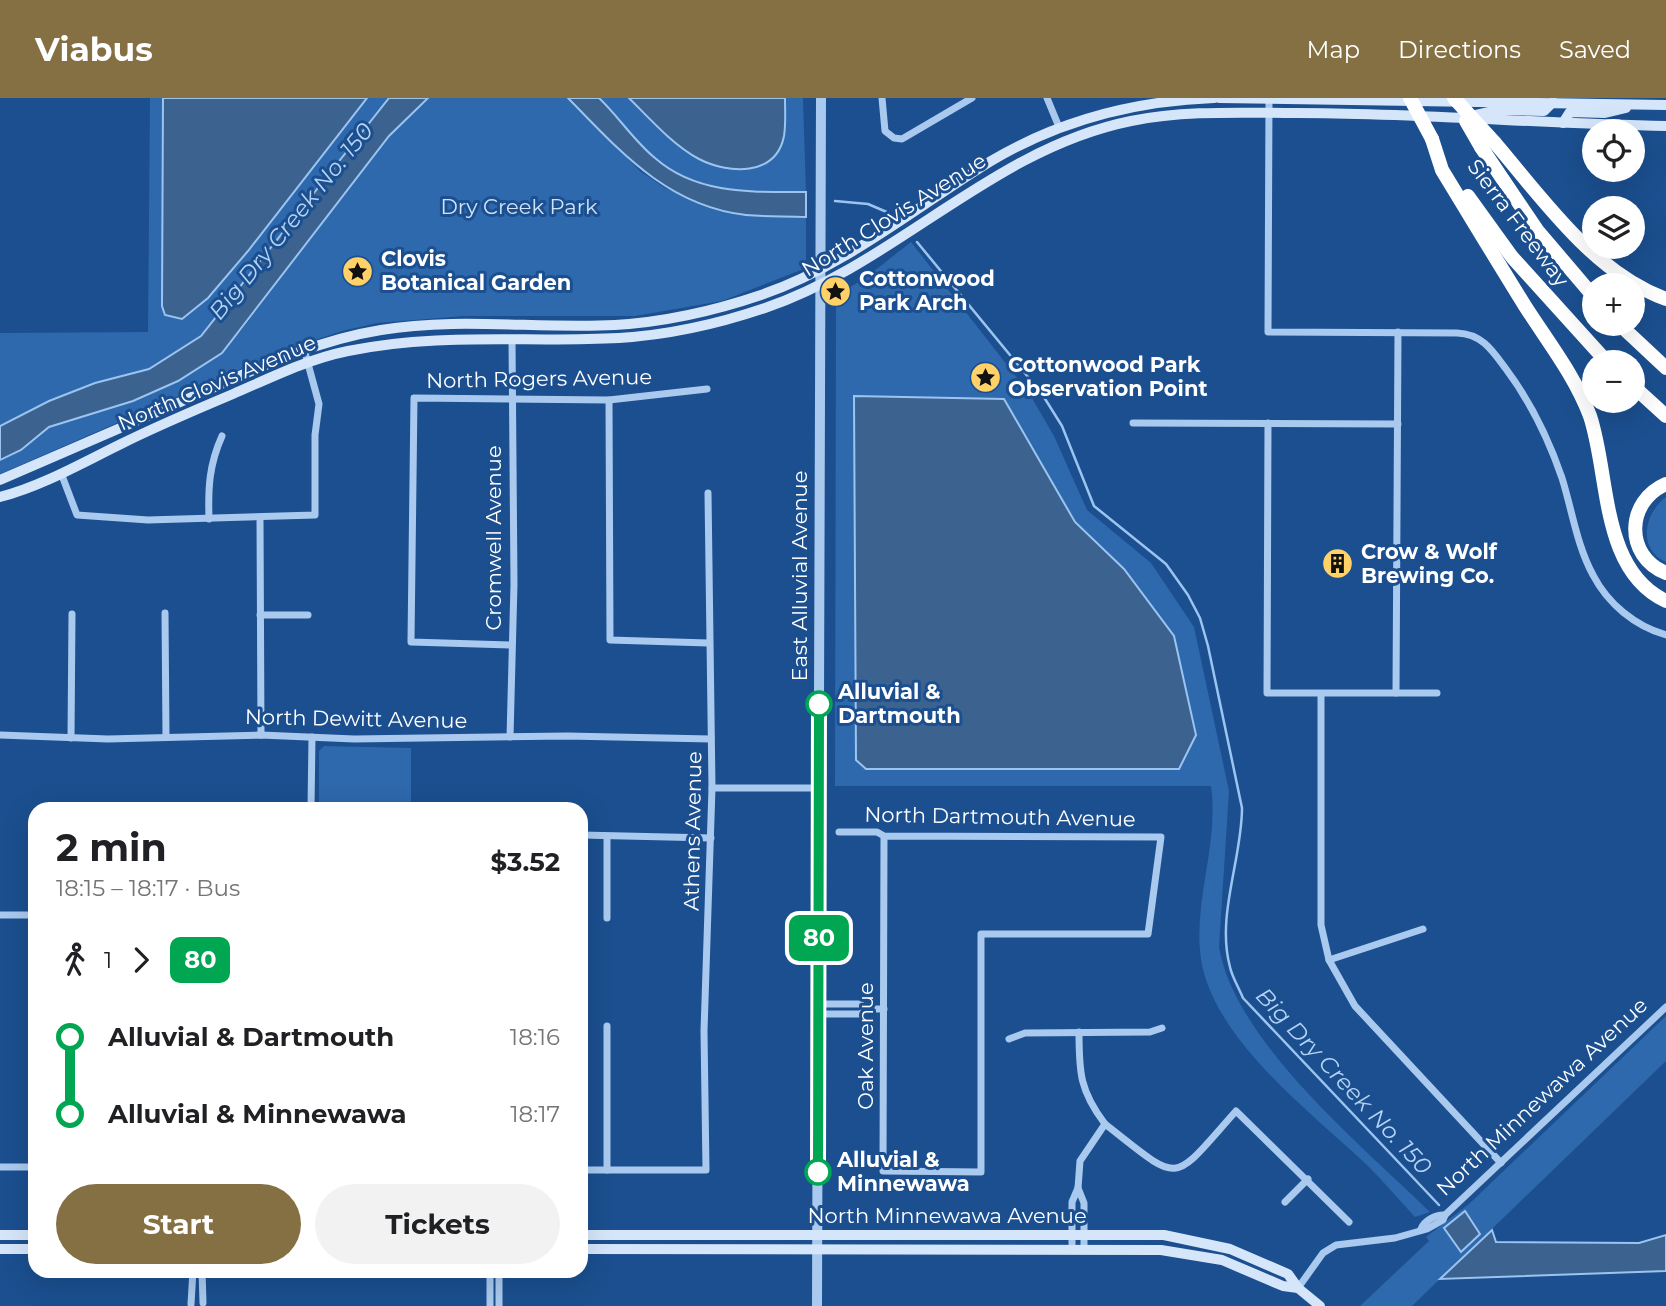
<!DOCTYPE html>
<meta charset="utf-8">
<style>
:root{--surface:#fff;--page:#f2f2f2;--text:#202124;--muted:#757577;--accent:#847042}
body{margin:0;font-family:Montserrat,sans-serif;background:var(--page);color:var(--text);height:100vh;display:flex;flex-direction:column;font-size:26px;white-space:nowrap}
*{box-sizing:border-box;margin:0}
p{font-size:23px;color:var(--muted)}
.icon{flex:none;width:38px;height:38px;fill:none;stroke:currentColor;stroke-width:2;stroke-linecap:round;stroke-linejoin:round}
.map{position:relative;flex:1;overflow:hidden}
.details{position:absolute;left:28px;top:704px;width:560px;height:476px;display:flex;flex-direction:column;background:var(--surface);border-radius:21px;box-shadow:0 7px 28px #0002}
.details>*{flex:none}
.badge{padding:0 14px;border-radius:10px;font-size:24px;line-height:46px}
.buttons{position:absolute;left:1582px;top:21px;display:grid;gap:14px}
.buttons a{display:grid;place-items:center;width:63px;height:63px;border-radius:50%;background:var(--surface);box-shadow:0 7px 28px #0002;font-size:35px}
.map>.badge{position:absolute;translate:-50% -50%;box-shadow:0 0 0 4px #fff}
.legs{display:flex;align-items:center;gap:10px;height:77px;padding:0 28px;font-size:23px}
.legs p{margin-inline-start:auto}
.overview{display:flex;align-items:center;justify-content:space-between;height:119px;padding:0 28px}
h1{font-size:38px;font-weight:700;line-height:52px}
.primary-button{display:flex;gap:14px;margin-top:auto;padding:14px 28px}
.primary-button a{flex:1;height:80px;border-radius:42px;background:var(--accent);color:#fff;font-size:28px;font-weight:700;line-height:80px;text-align:center}
.primary-button a+a{background:var(--page);color:var(--text)}
ul{padding:0 28px;list-style:none}
li{display:flex;align-items:center;gap:24px;height:77px;font-size:26px}
li i{display:grid;place-items:center;width:10px;height:100%;margin:0 9px;background:currentColor}
li i::after{content:'';width:18px;height:18px;margin:-9px;border:5px solid;border-radius:50%;background:var(--surface)}
li p{margin-inline-start:auto}
li:first-child i{background:linear-gradient(#0000 50%,currentColor 0)}
li:last-child i{background:linear-gradient(currentColor 50%,#0000 0)}
header{display:flex;align-items:center;gap:42px;box-sizing:border-box;height:98px;padding:0 35px;background:var(--accent);color:#fff}
header strong{font-size:33px}
nav{display:flex;gap:38px;margin-inline-start:auto;font-size:24px}
.map>svg:first-child{display:block}
</style>
<header>
<strong>Viabus</strong>
<nav><a>Map</a><a>Directions</a><a>Saved</a></nav>
</header>
<div class="map">
<svg width="1666" height="1208" viewBox="0 0 1666 1208">
<rect width="100%" height="100%" fill="#1b4f8f"/>
<g fill="#2e69ad">
<polygon points="150,0 389,0 201,238 149,271 94,285 0,328 0,235 148,234"/>
<polygon points="428,0 568,0 640,73 665,90 746,117 806,119 806,162 801,172 722,203 635,218 464,218 377,225 342,233 282,253 0,376 0,362 21,352 49,329 117,309 240,234 389,38"/>
<path d="M599 0H803L806 94C753 94 697 97 655 60 634 43 619 19 599 0Z"/>
<path d="M911 144 1029 295 1054 338 1087 412 1151 465 1194 529 1229 693 1219 849C1235 944 1363 1048 1430 1114L1415 1119C1399 1102 1384 1084 1368 1068 1310 1013 1207 937 1200 853 1195 798 1219 743 1211 688H835L836 197 864 181Z"/>
<path d="M1666 399V464C1636 451 1645 414 1666 399Z"/>
<polygon points="324,648 411,650 411,710 319,710 319,653"/>
<polygon points="1666,918 1666,963 1412,1208 1360,1208 1429,1143 1426,1139 1469,1106"/>
</g>
<g fill="#3c6290" stroke="#9cc4f0" stroke-width="2">
<polygon points="163,0 367,0 248,153 208,200 182,221 165,217 162,208"/>
<polygon points="389,0 428,0 389,38 222,255 178,283 133,303 49,329 21,352 0,362 0,328 49,303 95,285 149,271 201,238"/>
<path d="M568 0H599C619 19 634 43 655 60 697 97 753 94 806 94V119C786 118 766 119 746 117 667 108 620 53 568 0Z"/>
<path d="M629 0H785C785 12 786 26 784 38 776 79 728 76 699 61 673 47 650 21 629 0Z"/>
<polygon points="854,298 1004,301 1075,424 1124,471 1174,538 1196,637 1179,671 866,671 856,662"/>
<polygon points="1465,1113 1480,1136 1461,1154 1444,1130"/>
<polygon points="1492,1132 1496,1144 1639,1145 1666,1137 1666,1173 1440,1181"/>
</g>
<g fill="none" stroke-linecap="round" stroke-linejoin="round">
<g stroke="#9cc4f0" stroke-width="2.5">
<polyline points="835,103 868,106 889,115"/>
<path d="M917 144 1042 296 1062 328 1094 408 1166 466 1188 497 1200 520 1208 548 1242 710C1242 761 1216 818 1230 869 1232 879 1239 890 1243 900L1439 1107"/>
</g>
<g stroke="#a9c9ee" stroke-width="7">
<polyline points="882,0 885,33 894,40 902,41 972,0"/>
<polyline points="1047,0 1059,29"/>
<path d="M1269 1 1268 234 1457 235C1482 236 1492 252 1506 271 1530 303 1549 342 1562 380 1572 412 1577 448 1593 477 1608 506 1635 528 1666 537"/>
<polyline points="609,302 610,542 708,545"/>
<polyline points="1133,325 1398,326"/>
<polyline points="1268,325 1267,595 1437,595"/>
<polyline points="61,375 77,417 148,422 315,417 315,337 319,306 304,251"/>
<polyline points="260,420 261,637"/>
<path d="M209 421C208 390 209 367 222 338"/>
<polyline points="165,515 166,639"/>
<polyline points="260,517 308,517"/>
<polyline points="511,547 411,544 414,300 609,302 707,291"/>
<polyline points="1396,595 1398,234"/>
<polyline points="1321,596 1321,827 1329,862 1355,908 1501,1065"/>
<polyline points="0,637 108,641 261,637 354,641 567,638 711,641"/>
<polyline points="510,639 514,486 512,241"/>
<polyline points="71,640 72,516"/>
<polyline points="712,690 819,690"/>
<polyline points="311,710 312,639"/>
<polyline points="839,734 877,734 884,738 1161,739 1148,836 981,836 981,1074 883,1073 884,738"/>
<polyline points="581,737 711,740"/>
<polyline points="607,738 607,820"/>
<polyline points="0,817 35,817"/>
<polyline points="1329,862 1423,831"/>
<polyline points="818,906 860,906 867,911 884,911"/>
<polyline points="818,916 860,916 867,911"/>
<polyline points="1009,941 1025,935 1150,934 1162,930"/>
<path d="M1105 1026C1183 1087 1170 1087 1236 1013L1349 1124"/>
<polyline points="0,1069 35,1069"/>
<polyline points="581,1072 706,1072 704,933 712,690 708,395"/>
<polyline points="607,1072 607,928"/>
<polyline points="1078,1090 1084,1105 1084,1151"/>
<polyline points="1285,1104 1308,1081"/>
<path d="M1421 1131C1424 1123 1436 1116 1445 1117"/>
<path d="M1072 1151V1104L1078 1090 1080 1063 1105 1026C1080 993 1079 975 1079 934"/>
<polyline points="202,1172 203,1205"/>
<polyline points="490,1172 490,1208"/>
<polyline points="499,1172 499,1208"/>
<polyline points="1298,1190 1323,1155 1336,1147 1395,1140 1427,1131 1443,1122 1445,1117 1666,909"/>
<polyline points="191,1206 193,1172"/>
</g>
<polyline stroke="#a9c9ee" stroke-width="10" points="817,1208 821,0"/>
<g stroke="#d6e6fa" stroke-width="10">
<polyline points="1219,0 1666,7"/>
<polyline points="1476,17 1498,12 1544,13 1553,4"/>
<polyline points="1563,25 1570,14 1605,15 1626,10"/>
<path d="M0 382C62 355 124 329 185 302 249 274 312 243 381 232 458 219 537 231 615 227 665 224 714 213 761 197 846 168 916 109 991 63 1060 22 1134 3 1214 0"/>
<path d="M0 399C42 388 82 365 121 346 157 328 195 312 233 296 270 280 308 261 348 253 438 234 528 245 619 240 669 237 718 226 765 210 897 165 992 51 1131 23 1186 12 1242 15 1297 15 1420 15 1543 26 1666 28"/>
<polyline points="0,1137 35,1137"/>
<polyline points="581,1137 1164,1137 1230,1151 1288,1176 1298,1190 1320,1208"/>
<polyline points="0,1151 35,1151"/>
<polyline points="581,1151 1161,1152 1222,1162 1283,1188 1298,1190"/>
</g>
<g stroke="#fff" stroke-width="14">
<path d="M1432 41 1442 72C1470 118 1497 163 1525 208 1548 244 1575 278 1590 318 1610 378 1600 472 1666 503"/>
<path d="M1495 45C1543 101 1594 175 1666 201"/>
<polyline points="1481,49 1537,132 1594,199"/>
<polyline points="1468,98 1512,159 1607,264"/>
<polyline points="1619,226 1666,270"/>
<polyline points="1633,288 1666,318"/>
<path d="M1666 386C1626 403 1624 458 1666 475"/>
</g>
<g stroke="#fff" stroke-width="14">
<polyline points="1410,0 1432,41"/>
<polyline points="1454,0 1495,45"/>
<polyline points="1466,23 1481,49"/>
</g>
</g>
<g fill="none" stroke-linecap="round" stroke-linejoin="round">
<defs>
<polyline id="line-1" points="818,1074 819,606"/>
</defs>
<use href="#line-1" stroke="#fff" stroke-width="16"/>
<use href="#line-1" stroke="#00a651" stroke-width="10"/>
</g>
<defs>
<symbol id="sight-disc" viewBox="-11 -11 22 22"><circle r="9.5" fill="#ffd166" stroke="#1b4f8f"/><path d="M0-6L1.8-2.2L6-1.7L2.9 1.2L3.7 5.4L0 3.3L-3.7 5.4L-2.9 1.2L-6-1.7L-1.8-2.2Z" fill="#111"/></symbol>
<symbol id="building-disc" viewBox="-11 -11 22 22"><circle r="9.5" fill="#ffd166" stroke="#1b4f8f"/><path d="M-4-6H4V6H1V3H-1V6H-4ZM-2.5-4.3h1.7v1.8h-1.7ZM.8-4.3h1.7v1.8H.8ZM-2.5-1h1.7V.8h-1.7ZM.8-1h1.7V.8H.8Z" fill="#111"/></symbol>
</defs>
<g fill-rule="evenodd">
<use href="#sight-disc" x="340" y="156" width="35" height="35"/>
<use href="#sight-disc" x="818" y="176" width="35" height="35"/>
<use href="#sight-disc" x="968" y="262" width="35" height="35"/>
<use href="#building-disc" x="1320" y="448" width="35" height="35"/>
</g>
<g fill="#fff" stroke="#00a651" stroke-width="3.5">
<circle cx="819" cy="606" r="12"/>
<circle cx="818" cy="1074" r="12"/>
</g>
<g text-anchor="middle" stroke-width="6" stroke-linejoin="round" paint-order="stroke">
<g font-size="21" fill="#cfe3fa" stroke="#1b4f8f">
<text x="519" y="116">Dry Creek Park</text>
</g>
<g font-size="21" fill="#fff" stroke="#1b4f8f">
<text transform="translate(894 117) rotate(-32)" y="7">North Clovis Avenue</text>
<text transform="translate(1518 125) rotate(53)" y="7">Sierra Freeway</text>
<text transform="translate(539 281) rotate(-1)" y="7">North Rogers Avenue</text>
<text transform="translate(217 285) rotate(-23)" y="7">North Clovis Avenue</text>
<text transform="translate(494 440) rotate(-90)" y="7">Cromwell Avenue</text>
<text transform="translate(800 478) rotate(-90)" y="7">East Alluvial Avenue</text>
<text transform="translate(356 621) rotate(1)" y="7">North Dewitt Avenue</text>
<text transform="translate(1000 719) rotate(1)" y="7">North Dartmouth Avenue</text>
<text transform="translate(693 733) rotate(-89)" y="7">Athens Avenue</text>
<text transform="translate(866 948) rotate(-90)" y="7">Oak Avenue</text>
<text transform="translate(1542 999) rotate(-43)" y="7">North Minnewawa Avenue</text>
<text x="947" y="1125">North Minnewawa Avenue</text>
</g>
<g font-size="21" font-weight="bold" fill="#fff" stroke="#1b4f8f" text-anchor="start">
<text x="381" y="168">Clovis<tspan x="381" dy="24">Botanical Garden</tspan></text>
<text x="859" y="188">Cottonwood<tspan x="859" dy="24">Park Arch</tspan></text>
<text x="1008" y="274">Cottonwood Park<tspan x="1008" dy="24">Observation Point</tspan></text>
<text x="1361" y="461">Crow &amp; Wolf<tspan x="1361" dy="24">Brewing Co.</tspan></text>
</g>
<g font-size="21" font-weight="bold" fill="#fff" stroke="#1b4f8f" text-anchor="start">
<text x="838" y="601">Alluvial &amp;<tspan x="838" dy="24">Dartmouth</tspan></text>
<text x="837" y="1069">Alluvial &amp;<tspan x="837" dy="24">Minnewawa</tspan></text>
</g>
<g font-size="23" font-style="italic" fill="#b5d3f5" stroke="#1b4f8f">
<text transform="translate(291 123) rotate(-51)" y="8">Big Dry Creek No. 150</text>
<text transform="translate(1344 983) rotate(47)" y="8">Big Dry Creek No. 150</text>
</g>
</g>
</svg>
<div class="buttons">
<a><svg class="icon" aria-label="locate" viewBox="0 0 24 24"><circle cx="12" cy="12" r="6"/><path d="M12 2v4M12 18v4M2 12h4M18 12h4"/></svg></a>
<a><svg class="icon" aria-label="layers" viewBox="0 0 24 24"><path d="M12 4l9 5-9 5-9-5zM3 14l9 5 9-5"/></svg></a>
<a>+</a>
<a>−</a>
</div>
<b class="badge" style="left:819px;top:840px;background:#00a651;color:#fff">80</b>
<section class="details">
<div class="overview"><div><h1>2 min</h1><p>18:15 – 18:17 · Bus</p></div><b>$3.52</b></div>
<div class="legs"><svg class="icon" aria-label="walk" viewBox="0 0 24 24"><circle cx="13" cy="4" r="2"/><path d="M13 8l-2 6 4 7M11 14l-3 7M7 12l3-4h3l4 4"/></svg>1<svg class="icon" aria-label="forward" viewBox="0 0 24 24"><path d="M9 5l7 7-7 7"/></svg><b class="badge" style="background:#00a651;color:#fff">80</b></div>
<ul>
<li><i style="color:#00a651"></i><b>Alluvial &amp; Dartmouth</b><p>18:16</p></li>
<li><i style="color:#00a651"></i><b>Alluvial &amp; Minnewawa</b><p>18:17</p></li>
</ul>
<div class="primary-button"><a>Start</a><a>Tickets</a></div>
</section>
</div>
